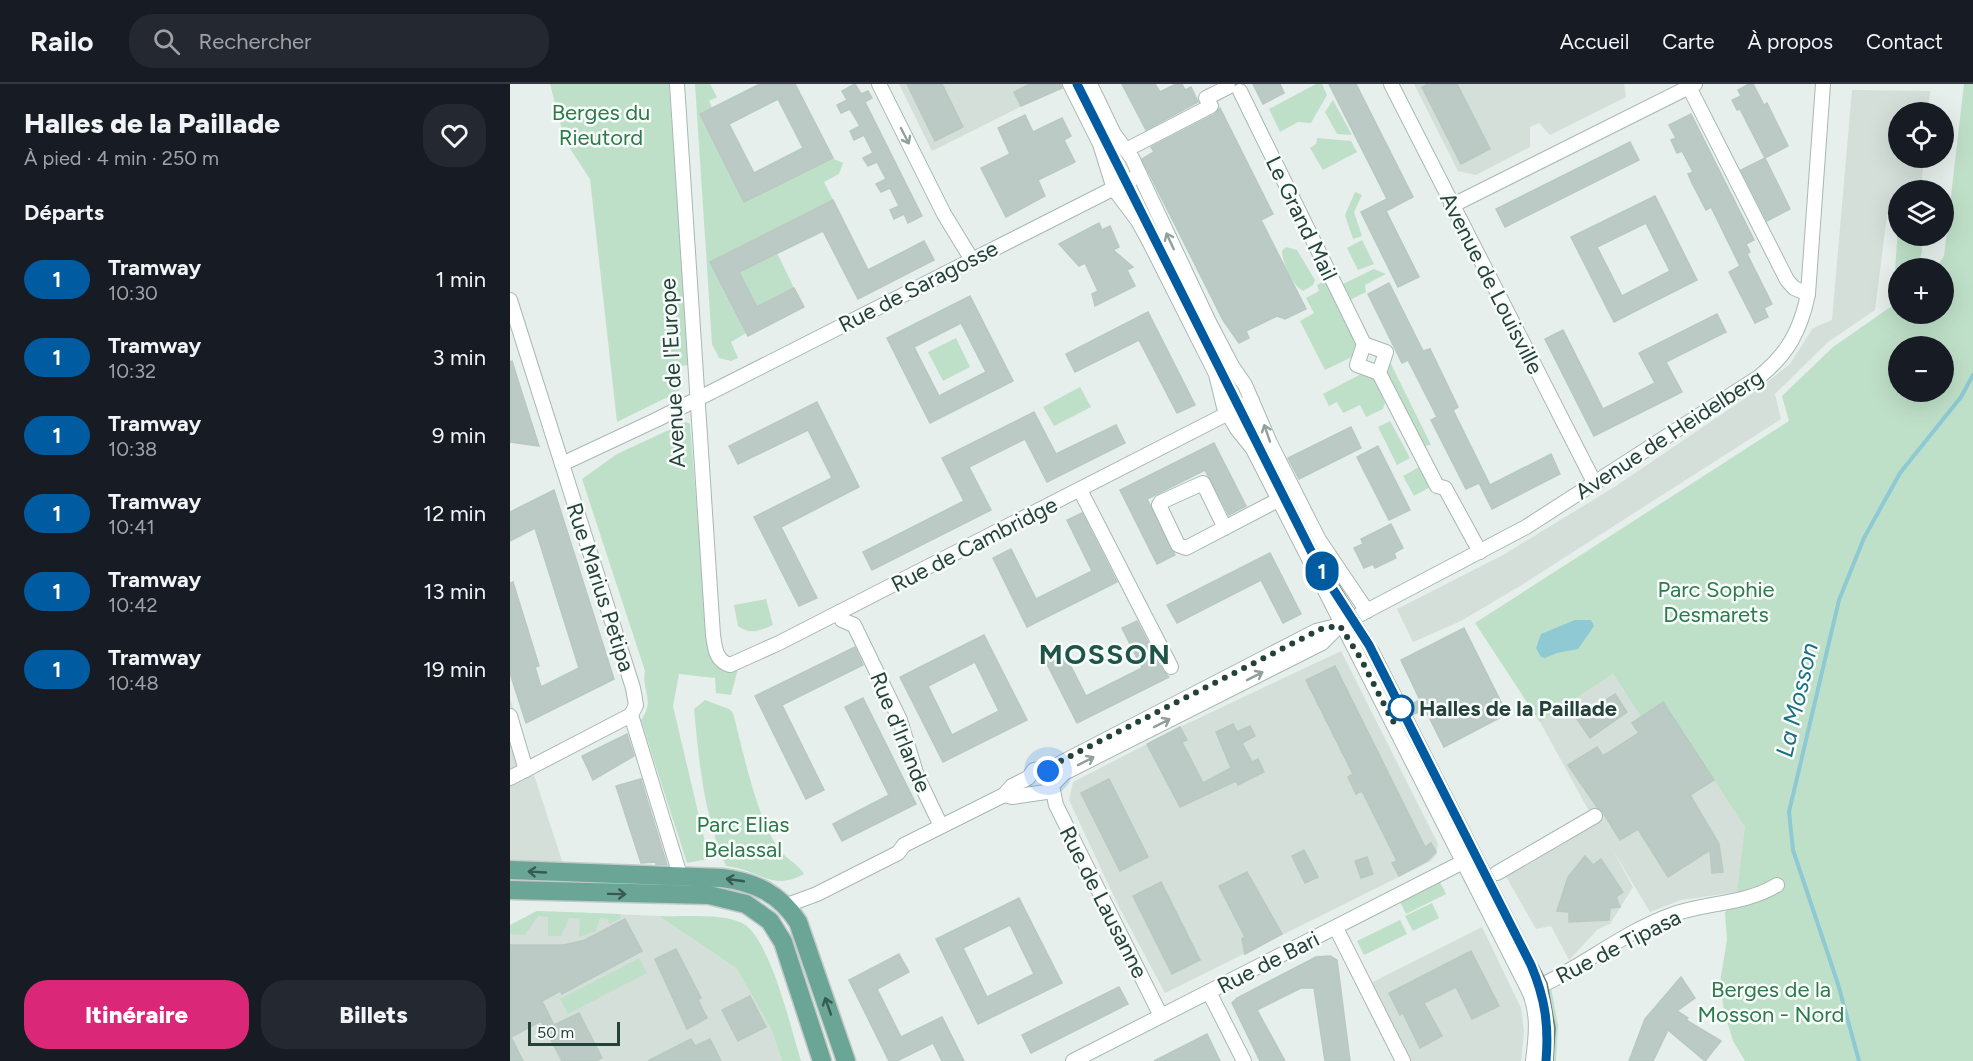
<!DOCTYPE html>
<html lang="fr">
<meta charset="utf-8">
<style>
:root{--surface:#171b24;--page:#242831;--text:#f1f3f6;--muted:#9ea1a6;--line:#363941;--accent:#db2777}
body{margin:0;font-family:Figtree,sans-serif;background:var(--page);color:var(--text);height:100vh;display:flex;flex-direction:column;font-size:22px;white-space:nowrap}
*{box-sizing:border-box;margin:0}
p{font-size:20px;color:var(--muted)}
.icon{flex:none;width:33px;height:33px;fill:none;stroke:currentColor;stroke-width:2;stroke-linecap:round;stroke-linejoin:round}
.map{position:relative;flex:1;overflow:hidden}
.side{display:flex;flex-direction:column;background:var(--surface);width:510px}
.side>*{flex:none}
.badge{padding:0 12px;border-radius:20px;font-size:21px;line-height:39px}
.buttons{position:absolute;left:1378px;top:18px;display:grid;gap:12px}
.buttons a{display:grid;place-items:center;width:66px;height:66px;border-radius:50%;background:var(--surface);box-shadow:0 6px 24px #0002;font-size:30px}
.scale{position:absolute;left:18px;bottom:15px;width:92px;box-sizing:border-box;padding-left:6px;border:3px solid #24423a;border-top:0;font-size:16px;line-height:21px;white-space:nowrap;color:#24423a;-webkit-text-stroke:4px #f7fbf9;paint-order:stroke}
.you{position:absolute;width:30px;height:30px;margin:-15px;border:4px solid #fff;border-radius:50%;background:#1a73e8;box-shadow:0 0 0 9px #1a73e833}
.map>.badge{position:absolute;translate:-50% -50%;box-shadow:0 0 0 3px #fff}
h2{padding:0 24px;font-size:22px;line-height:54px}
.round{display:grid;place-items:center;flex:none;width:63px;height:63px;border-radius:24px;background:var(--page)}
.headline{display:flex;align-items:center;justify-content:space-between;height:102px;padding:0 24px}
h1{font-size:28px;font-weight:800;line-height:45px}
.button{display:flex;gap:12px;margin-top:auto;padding:12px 24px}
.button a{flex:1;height:69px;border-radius:24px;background:var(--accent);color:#fff;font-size:24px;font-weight:800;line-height:69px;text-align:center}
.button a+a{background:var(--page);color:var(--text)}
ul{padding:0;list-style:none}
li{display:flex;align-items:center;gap:18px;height:78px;padding:0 24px}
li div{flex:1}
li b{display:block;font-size:22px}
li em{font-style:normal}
li .badge{min-width:66px;font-weight:700;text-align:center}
header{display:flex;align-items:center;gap:36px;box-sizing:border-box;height:84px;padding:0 30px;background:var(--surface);border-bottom:2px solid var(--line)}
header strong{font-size:28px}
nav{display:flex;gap:33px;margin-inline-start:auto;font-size:21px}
.search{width:420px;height:54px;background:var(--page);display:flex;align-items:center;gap:15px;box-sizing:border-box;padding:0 21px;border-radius:24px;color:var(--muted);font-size:22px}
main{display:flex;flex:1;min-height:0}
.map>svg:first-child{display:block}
</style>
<header>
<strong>Railo</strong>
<div class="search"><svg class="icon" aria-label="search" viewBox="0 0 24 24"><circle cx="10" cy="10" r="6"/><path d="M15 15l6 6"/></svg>Rechercher</div>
<nav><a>Accueil</a><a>Carte</a><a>À propos</a><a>Contact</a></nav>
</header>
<main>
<section class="side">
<div class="headline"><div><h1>Halles de la Paillade</h1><p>À pied · 4 min · 250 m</p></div><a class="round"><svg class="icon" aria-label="heart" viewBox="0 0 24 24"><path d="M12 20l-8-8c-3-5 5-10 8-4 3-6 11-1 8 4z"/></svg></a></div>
<h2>Départs</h2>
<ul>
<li><span class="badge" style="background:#005ba1;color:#fff">1</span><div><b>Tramway</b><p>10:30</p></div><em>1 min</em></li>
<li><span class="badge" style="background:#005ba1;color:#fff">1</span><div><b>Tramway</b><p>10:32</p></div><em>3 min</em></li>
<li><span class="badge" style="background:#005ba1;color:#fff">1</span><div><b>Tramway</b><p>10:38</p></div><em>9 min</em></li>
<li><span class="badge" style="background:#005ba1;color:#fff">1</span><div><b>Tramway</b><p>10:41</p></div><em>12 min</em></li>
<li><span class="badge" style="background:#005ba1;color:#fff">1</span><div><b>Tramway</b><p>10:42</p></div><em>13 min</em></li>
<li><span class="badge" style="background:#005ba1;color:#fff">1</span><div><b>Tramway</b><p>10:48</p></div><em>19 min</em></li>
</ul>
<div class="button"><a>Itinéraire</a><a>Billets</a></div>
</section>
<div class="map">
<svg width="1463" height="977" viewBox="0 0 1463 977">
<rect width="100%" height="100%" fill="#e6efeb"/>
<g fill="#d4dfda">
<polygon points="389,0 544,0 546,5 422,67"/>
<polygon points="904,0 1114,0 1116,13 1040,51 1029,39 1020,43 1020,63 966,91 948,87"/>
<polygon points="1342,6 1420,7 1418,28 1389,28 1389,74 1414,74 1411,106 1389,106 1389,131 1377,131 1365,226 1318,258 1265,310 1271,335 1010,502 951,537 903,558 887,525 993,471 1106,402 1246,307 1280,280 1303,244 1322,236"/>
<polygon points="831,567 928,760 926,771 921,777 655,909 609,823 559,716 563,698 670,643"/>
<polygon points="1103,590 1131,633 1153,618 1236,743 1227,808 1171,816 1140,828 1102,765 1123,803 1100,840 1088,845 1059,876 1041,842 1026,845 995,791 1085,738 1030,638"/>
<polygon points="0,614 24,691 53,780 0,777"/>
<polygon points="27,827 149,832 226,884 261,945 272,977 0,977 0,841"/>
<polygon points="972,843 1011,924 1014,948 1011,977 897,977 859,900"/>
</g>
<g fill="#bfe0c8" fill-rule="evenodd">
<polygon points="40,0 159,0 179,281 171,282 171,303 168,308 107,338 80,95 55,57"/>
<polygon points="185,0 200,0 207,13 199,17 202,24 190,31 234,118 322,74 333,79 329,90 314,98 323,116 200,178 236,249 221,258 228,274 221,277 209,274 202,260"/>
<polygon points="806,0 812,0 817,11 801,39 788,38 770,48 759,25"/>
<path d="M1454 0H1463V977H1235L1223 957 1214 927 1210 898 1217 856 1215 829 1227 808 1235 743 1153 618 1131 633 1103 590 1030 638 965 539 1279 337 1272 312 1323 263 1389 217V230H1434V184H1426L1434 172ZM1389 262H1434V308H1389Z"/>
<polygon points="823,16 842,51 827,50 815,28"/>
<polygon points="807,54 841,57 847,68 813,86 800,64 806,60"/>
<polygon points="845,108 852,111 844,128 852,152 843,155 835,131"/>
<polygon points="1388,144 1389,152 1411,152 1412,167 1408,184 1385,186"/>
<polygon points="852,156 864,180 848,186 837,164"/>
<path d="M776 163 787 166 805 196 803 201 793 207C782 201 773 180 772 167Z"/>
<polygon points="267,169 284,204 247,223 229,188"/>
<polygon points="864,185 876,190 855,201 856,208 840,216 833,200"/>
<polygon points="815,197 848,262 846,271 815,286 790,237 804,229 796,214 809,207 807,201"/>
<polygon points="446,254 460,283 433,297 418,268"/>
<polygon points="880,278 921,361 913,362 876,288"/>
<polygon points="853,289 864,294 875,319 873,325 856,333 850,321 833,329 827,318 819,322 813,310"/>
<polygon points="570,303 581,323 544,342 533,323"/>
<polygon points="880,337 900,374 887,381 868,343"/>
<path d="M176 338 180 340 198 563 204 580 218 587 228 585 221 611 206 609 205 594 169 590 163 622 199 775 177 779 131 636C146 615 131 608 135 587L72 395 107 370Z"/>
<polygon points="909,383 920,403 904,412 893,392"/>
<path d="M256 515 263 541C249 547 240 551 228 542L224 521Z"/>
<path d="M195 616 219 625 223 629C234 670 244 724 266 761 273 774 287 778 294 790 262 808 251 786 216 782 194 732 189 679 184 625Z"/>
<polygon points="929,796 936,810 896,830 889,816"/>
<polygon points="922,819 929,834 903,847 895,832"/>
<polygon points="27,827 111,830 110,835 99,840 98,835 90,834 86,847 69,853 70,835 59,834 51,852 38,852 38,833 28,832 15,851 0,850 0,841"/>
<path d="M149 832C171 833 212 829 232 839 260 853 281 945 291 977H272L261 945 226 884Z"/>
<polygon points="890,836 897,850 854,871 847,857"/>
<polygon points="129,874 137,889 58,930 50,915"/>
<path d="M1041 904 1048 941 1046 977H1030C1030 956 1021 917 1041 904Z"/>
</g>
<polygon fill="#8ec9d4" points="1065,536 1081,536 1084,542 1068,565 1047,569 1035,574 1031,573 1026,564 1031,550"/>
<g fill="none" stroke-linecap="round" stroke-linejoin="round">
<polyline stroke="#8ec9d4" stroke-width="4" points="1349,977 1328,900 1283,766 1279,728 1329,516 1354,454 1390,389 1451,313 1463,291"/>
</g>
<g fill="#bbcac4" stroke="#b8c9c2" stroke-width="1.5" fill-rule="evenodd">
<path d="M250 0H285L323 74 234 118 190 30ZM268 15 293 64 244 89 219 40Z"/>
<polygon points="345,0 351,10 358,7 362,14 355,18 412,132 398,139 394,130 384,135 380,126 389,122 380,104 371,108 366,100 376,95 367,78 358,82 353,74 363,69 354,51 344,56 340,47 350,42 340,25 331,29 327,21 337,16 332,7"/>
<polygon points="397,0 432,0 453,43 425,57"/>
<polygon points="520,0 551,0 552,4 511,22 504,8"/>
<polygon points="612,0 645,0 650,8 666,0 672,0 675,6 681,3 688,18 636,46"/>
<polygon points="743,0 770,0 774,9 753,20"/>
<polygon points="819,0 846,0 903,113 876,127 909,193 888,203 851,128 877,115"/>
<polygon points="918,0 947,0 980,65 951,80 912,3"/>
<polygon points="1239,0 1243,0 1254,21 1257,19 1278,62 1255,74 1230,25 1227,26 1222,16 1231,12 1228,6"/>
<polygon points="710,24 763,130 751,136 796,225 775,235 767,232 736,247 739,254 729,259 713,236 632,75 644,68 641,63 705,30"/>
<polygon points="1181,30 1244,156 1236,160 1240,168 1237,170 1262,220 1254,224 1258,233 1245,239 1219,188 1230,182 1201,123 1196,126 1182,99 1178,90 1183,88 1172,67 1167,69 1161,56 1166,54 1159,41"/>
<polygon points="515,31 523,48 552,34 561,52 554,56 565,78 528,96 535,112 496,133 471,84 500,70 488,44"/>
<polygon points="1120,58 1129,76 995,143 986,125"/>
<polygon points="1255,74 1280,125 1257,137 1231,86"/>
<path d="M1145 112 1187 196 1104 238 1061 153ZM1136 139 1160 187 1112 212 1087 163Z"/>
<polygon points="323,116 358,186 414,157 424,176 348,215 313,147 229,188 247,223 284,204 294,223 238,252 200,178"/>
<polygon points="589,139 592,146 600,142 609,163 603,166 623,183 617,186 625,202 585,222 582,210 588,207 575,179 569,182 549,160"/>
<polygon points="879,199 913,267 920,265 948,323 943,326 980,401 1041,370 1050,390 982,425 969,399 956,405 921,336 927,333 898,276 892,279 858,210"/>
<path d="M460 212 503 297 420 339 377 254ZM451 239 476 288 429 312 404 263Z"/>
<polygon points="638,228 685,321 667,329 629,256 565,288 556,270"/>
<polygon points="1207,230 1216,248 1156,278 1172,308 1084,352 1035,255 1053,246 1093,325 1145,299 1129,269"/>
<polygon points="2,277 12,309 29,362 0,358 0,278"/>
<polygon points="307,318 349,403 271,443 307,514 289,522 244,433 322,394 298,346 228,380 219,362"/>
<polygon points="524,328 546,370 606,341 615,359 537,398 515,355 459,383 481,426 362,486 353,468 454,417 432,374"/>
<polygon points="841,343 851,364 789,395 778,374"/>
<polygon points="704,359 736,422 719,431 695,386 637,415 665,471 647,480 610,406"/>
<polygon points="868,362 900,426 879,436 847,373"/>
<polygon points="44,406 104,595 16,639 0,589 0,499 3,498 29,582 25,583 31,603 69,584 25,444 0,457 0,428"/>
<polygon points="572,429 607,498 517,543 483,474 501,465 526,515 582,487 557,436"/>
<polygon points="881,440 893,464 884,469 886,474 865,484 863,480 854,484 844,464 853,460 851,455"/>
<polygon points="760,469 791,530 773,539 751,496 667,539 657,521"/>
<polygon points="627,537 653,587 659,593 567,639 534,574 552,565 576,612 632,584 612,544"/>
<polygon points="954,544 997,630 934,663 915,625 891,636 886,627 910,616 891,576"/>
<path d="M474 551 517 636 433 678 390 593ZM465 578 489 627 442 651 418 602Z"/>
<polygon points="345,563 353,581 272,621 314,706 296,715 245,612"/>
<polygon points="825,582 915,763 921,759 926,768 917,777 889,792 882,779 887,777 852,707 846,710 838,693 843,690 796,596"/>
<polygon points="1105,610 1117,628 1080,654 1067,635"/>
<polygon points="353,614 406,720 332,757 323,740 379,711 335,623"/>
<polygon points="1153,618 1204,696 1180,711 1209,760 1213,788 1202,789 1200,766 1158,793 1128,745 1110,756 1092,727 1087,723 1058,681 1087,663 1093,672 1129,649 1122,639"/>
<polygon points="723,640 727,648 740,642 745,652 732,659 742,678 748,675 754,688 728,701 726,697 670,723 637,660 670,643 677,656 672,658 693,699 721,684 706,648"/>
<polygon points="117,650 124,672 83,696 72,672"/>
<polygon points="131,695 135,709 157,781 146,780 146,778 131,779 106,702"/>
<polygon points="599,695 638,773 610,787 571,709"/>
<polygon points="794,766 808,793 795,799 782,772"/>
<polygon points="1075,772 1083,781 1091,775 1113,808 1106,813 1110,823 1100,824 1099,836 1059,838 1059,828 1047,827 1058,793"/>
<polygon points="857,773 863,790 851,794 845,777"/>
<polygon points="737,788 772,850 735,870 732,855 735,853 709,802"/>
<polygon points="651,798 690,876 662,890 623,812"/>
<path d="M509 814 552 899 468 940 426 855ZM500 841 524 890 477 913 453 864Z"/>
<polygon points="115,835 132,867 52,910 50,907 32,917 44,941 69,929 92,974 86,977 52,977 31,937 1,953 13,977 0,977 0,861 54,861 75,856"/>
<polygon points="166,865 191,914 188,916 197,934 177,945 145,875"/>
<polygon points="961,867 989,922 962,935 946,903 914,919 932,952 910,964 893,929 890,931 879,909"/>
<polygon points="389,870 399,888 367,905 391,953 432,933 454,977 432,977 423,959 387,977 379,977 339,896"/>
<polygon points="820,872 827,876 840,977 815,977 804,904 791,904 747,926 775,977 750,977 722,919 727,914 806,873"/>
<polygon points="1171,893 1185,914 1167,927 1178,934 1176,936 1211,957 1195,977 1158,946 1143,977 1119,977 1135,935"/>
<polygon points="609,903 618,920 521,969 512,951"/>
<polygon points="240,912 256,943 228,957 212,926"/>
<polygon points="697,950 710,977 644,977"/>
<polygon points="181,955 185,962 200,955 211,977 138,977"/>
</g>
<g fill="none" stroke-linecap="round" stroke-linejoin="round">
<defs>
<g id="minor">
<path d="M167 0 203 551C205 565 206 577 220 581L269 559 742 317"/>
<polyline points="369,0 434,130 462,176"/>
<path d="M560 0 590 60 604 105 628 137 640 159 706 290 714 323 727 345 743 365 1019 907C1029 930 1026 953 1023 977"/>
<polyline points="580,0 604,50 622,74 698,236 722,282 735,301 760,359 809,456 857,527"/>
<polyline points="881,0 1084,398"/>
<polyline points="1179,3 1277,196 1284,204 1298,210"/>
<polyline points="730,7 854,260 876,268 869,289"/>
<polyline points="616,66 701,22 696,14 718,3"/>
<polyline points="941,122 1185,0"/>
<polyline points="0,216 123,604 126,621 121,631 170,791"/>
<polyline points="854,260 847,281 869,289 927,402 935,404 970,468"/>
<polyline points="52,380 148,335 630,91"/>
<polyline points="570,406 661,583"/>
<polyline points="715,444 693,399 651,418 649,421 668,461 676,464 768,416"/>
<polyline points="329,528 332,536 344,541 390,636 407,692 431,742"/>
<polyline points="0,632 16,686"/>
<polyline points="0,694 121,631"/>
<polyline points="542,702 546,721 651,932"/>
<polyline points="494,711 502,713 536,708 554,689 812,559 830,541"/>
<polyline points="987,789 1085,732"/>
<path d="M277 821 307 810 388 769 394 761 494 711 502 702 518 694 524 686 543 683 806 547 830 541 1016 443 1249 293C1278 270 1291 245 1298 210L1313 0"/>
<polyline points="826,844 893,977"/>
<path d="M1019 907C1068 887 1111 849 1161 831 1196 818 1234 821 1267 801"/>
<polyline points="699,908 734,977"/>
<polyline points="563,977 953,778"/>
</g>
<g id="major">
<path d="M0 786 212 794C245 798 270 810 288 838L336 977"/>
<polyline points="0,806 199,811 236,820 260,837 273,858 312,977"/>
</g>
</defs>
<use href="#minor" stroke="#a8b8b2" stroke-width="16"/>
<use href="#major" stroke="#c2cac8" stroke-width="21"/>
<use href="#minor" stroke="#fff" stroke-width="14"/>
<use href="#major" stroke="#6aa596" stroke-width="18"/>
<polyline stroke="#5f7d75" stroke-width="1.5" points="573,0 810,471 869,566 1037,899 1045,944 1043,977"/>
</g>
<defs><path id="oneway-shaft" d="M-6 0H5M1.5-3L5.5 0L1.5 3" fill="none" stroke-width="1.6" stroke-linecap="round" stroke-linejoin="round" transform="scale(1.5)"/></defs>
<g stroke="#92a09c">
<use href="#oneway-shaft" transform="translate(395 52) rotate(63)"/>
<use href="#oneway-shaft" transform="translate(660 157) rotate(-115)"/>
<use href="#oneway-shaft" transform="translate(757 349) rotate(-109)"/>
<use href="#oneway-shaft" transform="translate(745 592) rotate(-27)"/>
<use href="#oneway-shaft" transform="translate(652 639) rotate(-27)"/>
<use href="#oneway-shaft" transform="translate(576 677) rotate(-27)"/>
</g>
<g stroke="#365b51">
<use href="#oneway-shaft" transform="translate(27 788) rotate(-177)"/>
<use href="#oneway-shaft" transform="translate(225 796) rotate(-172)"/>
<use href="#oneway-shaft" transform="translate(107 810) rotate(1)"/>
<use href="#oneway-shaft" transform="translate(318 922) rotate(-109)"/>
</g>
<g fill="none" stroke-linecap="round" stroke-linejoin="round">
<defs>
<path id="line" d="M567 0 810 485 859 561 1021 881C1035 914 1039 941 1036 977"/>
</defs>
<use href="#line" stroke="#fff" stroke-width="14"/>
<use href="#line" stroke="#005ba1" stroke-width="9"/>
<polyline stroke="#24423a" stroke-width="6" stroke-dasharray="0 10.8" points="538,687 535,685 813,544 830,542 851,575 883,638 891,624"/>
</g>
<circle fill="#fff" stroke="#005ba1" stroke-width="3" cx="891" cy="624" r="12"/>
<g text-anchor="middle" stroke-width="5" stroke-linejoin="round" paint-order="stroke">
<g font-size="22" fill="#2d7a4b" stroke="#f7fbf9">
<text x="91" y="36">Berges du<tspan x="91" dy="25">Rieutord</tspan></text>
<text x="1206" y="513">Parc Sophie<tspan x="1206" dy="25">Desmarets</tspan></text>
<text x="233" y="748">Parc Elias<tspan x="233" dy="25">Belassal</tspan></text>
<text x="1261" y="913">Berges de la<tspan x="1261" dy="25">Mosson - Nord</tspan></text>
</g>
<g font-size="22" fill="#24423a" stroke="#f7fbf9">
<text transform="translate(792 134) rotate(64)" y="8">Le Grand Mail</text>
<text transform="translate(982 199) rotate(63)" y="8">Avenue de Louisville</text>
<text transform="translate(408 202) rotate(-27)" y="8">Rue de Saragosse</text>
<text transform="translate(162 289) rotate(-93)" y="8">Avenue de l'Europe</text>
<text transform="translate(1159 350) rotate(-33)" y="8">Avenue de Heidelberg</text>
<text transform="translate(464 460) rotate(-27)" y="8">Rue de Cambridge</text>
<text transform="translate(91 503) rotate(72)" y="8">Rue Marius Petipa</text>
<text transform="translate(391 648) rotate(68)" y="8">Rue d'Irlande</text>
<text transform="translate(594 818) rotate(63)" y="8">Rue de Lausanne</text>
<text transform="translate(1108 862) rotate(-27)" y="8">Rue de Tipasa</text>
<text transform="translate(758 878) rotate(-27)" y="8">Rue de Bari</text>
</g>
<g font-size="22" font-weight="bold" fill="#24423a" stroke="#f7fbf9" text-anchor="start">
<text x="909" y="632">Halles de la Paillade</text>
</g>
<g font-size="24" font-style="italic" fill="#1c6f80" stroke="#f7fbf9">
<text transform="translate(1287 616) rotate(-77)" y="8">La Mosson</text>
</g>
<g font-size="28" font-weight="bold" letter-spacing="1.5" fill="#1f5548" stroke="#f7fbf9">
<text x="595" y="580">MOSSON</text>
</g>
</g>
</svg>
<div class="buttons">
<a><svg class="icon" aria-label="locate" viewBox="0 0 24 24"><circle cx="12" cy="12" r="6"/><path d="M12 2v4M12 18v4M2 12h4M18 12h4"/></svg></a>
<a><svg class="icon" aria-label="layers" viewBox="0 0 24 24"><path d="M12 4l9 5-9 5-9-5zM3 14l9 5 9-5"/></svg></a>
<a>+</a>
<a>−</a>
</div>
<div class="scale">50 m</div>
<div class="you" style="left:538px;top:687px"></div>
<b class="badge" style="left:812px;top:487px;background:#005ba1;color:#fff">1</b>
</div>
</main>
